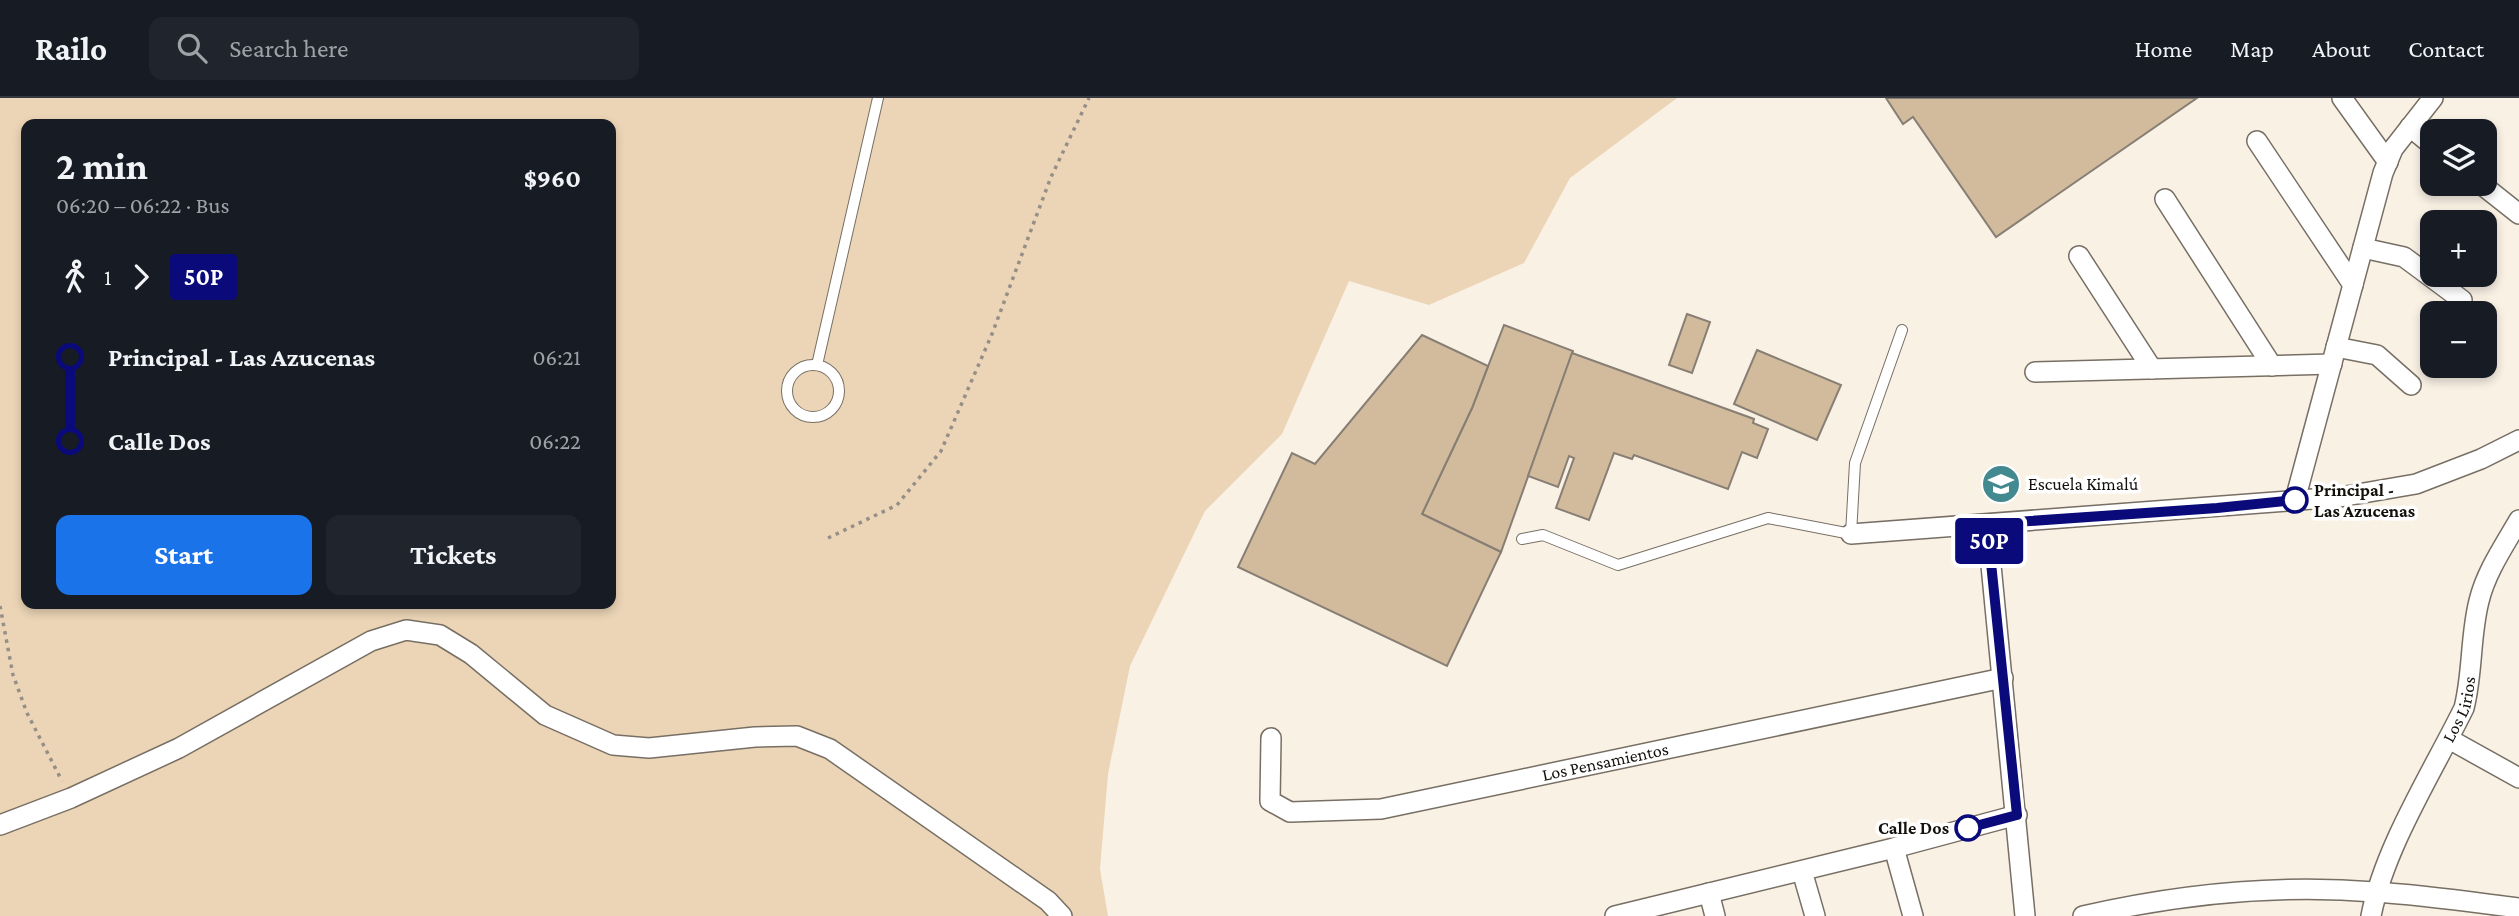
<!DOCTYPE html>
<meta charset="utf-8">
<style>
:root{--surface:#171b24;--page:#20242c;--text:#f1f3f6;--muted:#9ea1a6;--line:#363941;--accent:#1a73e8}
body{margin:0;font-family:"Crimson Pro",serif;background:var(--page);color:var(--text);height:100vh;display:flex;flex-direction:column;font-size:26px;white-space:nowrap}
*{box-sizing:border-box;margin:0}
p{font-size:23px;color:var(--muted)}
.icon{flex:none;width:38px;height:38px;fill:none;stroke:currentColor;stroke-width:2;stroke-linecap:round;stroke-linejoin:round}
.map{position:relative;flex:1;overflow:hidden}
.side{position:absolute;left:21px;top:21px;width:595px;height:490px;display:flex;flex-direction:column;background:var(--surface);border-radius:14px;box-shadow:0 4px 10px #0003}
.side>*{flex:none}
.badge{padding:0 14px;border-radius:5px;font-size:24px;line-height:46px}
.buttons{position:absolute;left:2420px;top:21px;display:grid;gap:14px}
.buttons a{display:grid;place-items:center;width:77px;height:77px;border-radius:14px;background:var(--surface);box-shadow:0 4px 10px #0003;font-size:35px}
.map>.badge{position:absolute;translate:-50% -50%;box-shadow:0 0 0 4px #fff}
.legs{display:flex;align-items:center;gap:10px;height:77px;padding:0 35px;font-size:23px}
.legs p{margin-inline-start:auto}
.headline{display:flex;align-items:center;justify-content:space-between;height:119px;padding:0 35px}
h1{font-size:38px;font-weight:700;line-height:52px}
.cta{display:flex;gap:14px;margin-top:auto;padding:14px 35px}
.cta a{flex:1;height:80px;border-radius:14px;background:var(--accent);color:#fff;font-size:28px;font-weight:700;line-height:80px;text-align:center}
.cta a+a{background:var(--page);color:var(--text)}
ul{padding:0 35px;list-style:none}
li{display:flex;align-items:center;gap:24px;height:84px;font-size:26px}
li i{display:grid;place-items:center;width:10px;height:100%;margin:0 9px;background:currentColor}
li i::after{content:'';width:18px;height:18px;margin:-9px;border:5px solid;border-radius:50%;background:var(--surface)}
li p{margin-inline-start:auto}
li:first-child i{background:linear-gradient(#0000 50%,currentColor 0)}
li:last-child i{background:linear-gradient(currentColor 50%,#0000 0)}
header{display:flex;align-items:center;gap:42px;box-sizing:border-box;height:98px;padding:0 35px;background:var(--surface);border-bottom:2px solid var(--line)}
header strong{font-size:33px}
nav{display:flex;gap:38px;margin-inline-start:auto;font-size:24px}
.search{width:490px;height:63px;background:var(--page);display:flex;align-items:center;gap:18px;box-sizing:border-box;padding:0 24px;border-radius:14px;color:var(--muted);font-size:26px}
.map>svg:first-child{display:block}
</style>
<header>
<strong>Railo</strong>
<div class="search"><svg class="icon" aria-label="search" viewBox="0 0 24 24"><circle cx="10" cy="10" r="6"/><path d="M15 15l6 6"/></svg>Search here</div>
<nav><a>Home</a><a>Map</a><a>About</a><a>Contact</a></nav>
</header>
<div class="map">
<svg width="2519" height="818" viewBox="0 0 2519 818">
<rect width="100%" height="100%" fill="#faf1e5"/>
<path fill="#ecd5b6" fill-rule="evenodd" d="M0 0H1677L1570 80 1524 165 1429 207 1349 183 1282 336 1205 413 1130 568 1108 676 1100 771 1108 818H0ZM26 26H611V506H26Z"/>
<g fill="#d2bb9d" stroke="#877e74" stroke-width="2">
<polygon points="1886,0 2197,0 1996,139 1913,19 1903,26"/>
<polygon points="1687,216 1710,224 1692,275 1669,267"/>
<polygon points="1504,227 1573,253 1501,454 1422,416 1472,310"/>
<polygon points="1422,237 1488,268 1472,310 1422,416 1501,454 1447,568 1238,469 1292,355 1315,366"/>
<polygon points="1757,252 1841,287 1817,342 1734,306"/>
<polygon points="1572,255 1754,321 1753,325 1768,331 1757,360 1742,354 1728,391 1634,357 1632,361 1614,355 1589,422 1556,410 1574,360 1569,358 1558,389 1528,378"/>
</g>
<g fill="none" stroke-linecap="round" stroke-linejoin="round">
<defs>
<g id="service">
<circle cx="813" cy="293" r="26"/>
<polyline points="817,267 878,0"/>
<polyline points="1522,441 1543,437 1618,467 1768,420 1851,436 1855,365 1902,232"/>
</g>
<g id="minor">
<polyline points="2342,0 2388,64"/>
<polyline points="2410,29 2432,47"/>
<polyline points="2257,43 2353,187"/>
<polyline points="2481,86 2519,116"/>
<polyline points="2165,101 2272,268"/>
<polyline points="2363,150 2404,159 2462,202"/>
<polyline points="2079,158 2152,271"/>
<polyline points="2336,249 2377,257 2411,287"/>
<polyline points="2035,274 2332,266"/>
<polyline points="2295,402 2383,75 2393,51 2433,0"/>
<polyline points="1987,426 2025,818"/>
<polyline points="1851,436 2340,399 2416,386 2481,361 2519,342"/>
<path id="s1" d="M1271 640 1270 703 1290 714 1381 711 2003 580"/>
<polyline points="2449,641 2519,680"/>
<polyline points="0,727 71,700 179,650 371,543 406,532 440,537 471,556 545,617 613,647 649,650 755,639 797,638 830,651 1048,803 1062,818"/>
<polyline points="1894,750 1913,818"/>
<polyline points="1802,773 1815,818"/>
<polyline points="1709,795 1715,818"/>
<polyline points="1615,818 1894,750 2017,717"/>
<path d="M2083 818C2179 796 2277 786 2375 794 2423 797 2471 804 2519 810"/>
<path id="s2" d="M2371 818C2384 750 2433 673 2464 610 2473 575 2470 538 2479 503 2486 474 2504 448 2519 422"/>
</g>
</defs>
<use href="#service" stroke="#776f64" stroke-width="12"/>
<use href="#minor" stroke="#776f64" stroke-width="22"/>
<g stroke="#958f87" stroke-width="3.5" stroke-dasharray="3.5 5" stroke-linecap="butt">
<polyline points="828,440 897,407 941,353 992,236 1051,79 1089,0"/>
<polyline points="0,508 13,577 27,615 62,683"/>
</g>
<use href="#service" stroke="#fff" stroke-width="10"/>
<use href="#minor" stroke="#fff" stroke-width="19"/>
</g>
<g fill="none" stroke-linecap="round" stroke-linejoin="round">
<defs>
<polyline id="line-1" points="1968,730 2017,717 1987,426 2217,410 2295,402"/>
</defs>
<use href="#line-1" stroke="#fff" stroke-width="16"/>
<use href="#line-1" stroke="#0a0a7a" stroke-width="10"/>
</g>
<defs>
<symbol id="school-disc" viewBox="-11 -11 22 22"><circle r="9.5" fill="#428990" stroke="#fff"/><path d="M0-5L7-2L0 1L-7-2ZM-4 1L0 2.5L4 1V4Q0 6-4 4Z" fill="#fff"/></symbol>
</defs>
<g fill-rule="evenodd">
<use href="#school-disc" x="1979" y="364" width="44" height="44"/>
</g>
<g fill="#fff" stroke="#0a0a7a" stroke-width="3.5">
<circle cx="2295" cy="402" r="12"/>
<circle cx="1968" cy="730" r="12"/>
</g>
<g text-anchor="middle" stroke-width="7" stroke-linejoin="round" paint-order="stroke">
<g font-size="18" fill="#14110d" stroke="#fff" text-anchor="start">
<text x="2028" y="392">Escuela Kimalú</text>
</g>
<g font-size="18" font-weight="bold" fill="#14110d" stroke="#fff" text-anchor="start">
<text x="2314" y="398">Principal -<tspan x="2314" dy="21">Las Azucenas</tspan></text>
<text x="1949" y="736" text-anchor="end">Calle Dos</text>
</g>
<g font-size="18" fill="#14110d" stroke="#fff">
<text dy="6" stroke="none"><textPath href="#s2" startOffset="226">Los Lirios</textPath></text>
<text dy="6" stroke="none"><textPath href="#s1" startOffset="406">Los Pensamientos</textPath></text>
</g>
</g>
</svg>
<div class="buttons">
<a><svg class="icon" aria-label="layers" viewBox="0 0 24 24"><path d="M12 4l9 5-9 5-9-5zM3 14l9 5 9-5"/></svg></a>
<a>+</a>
<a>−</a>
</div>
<b class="badge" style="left:1989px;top:443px;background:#0a0a7a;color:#fff">50P</b>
<section class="side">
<div class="headline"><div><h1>2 min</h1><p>06:20 – 06:22 · Bus</p></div><b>$960</b></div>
<div class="legs"><svg class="icon" aria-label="walk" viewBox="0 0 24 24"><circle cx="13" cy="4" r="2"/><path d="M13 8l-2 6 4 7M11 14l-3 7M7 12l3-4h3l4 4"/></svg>1<svg class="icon" aria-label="forward" viewBox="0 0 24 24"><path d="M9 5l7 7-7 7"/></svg><b class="badge" style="background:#0a0a7a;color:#fff">50P</b></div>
<ul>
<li><i style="color:#0a0a7a"></i><b>Principal - Las Azucenas</b><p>06:21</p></li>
<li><i style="color:#0a0a7a"></i><b>Calle Dos</b><p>06:22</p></li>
</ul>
<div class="cta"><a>Start</a><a>Tickets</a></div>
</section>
</div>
